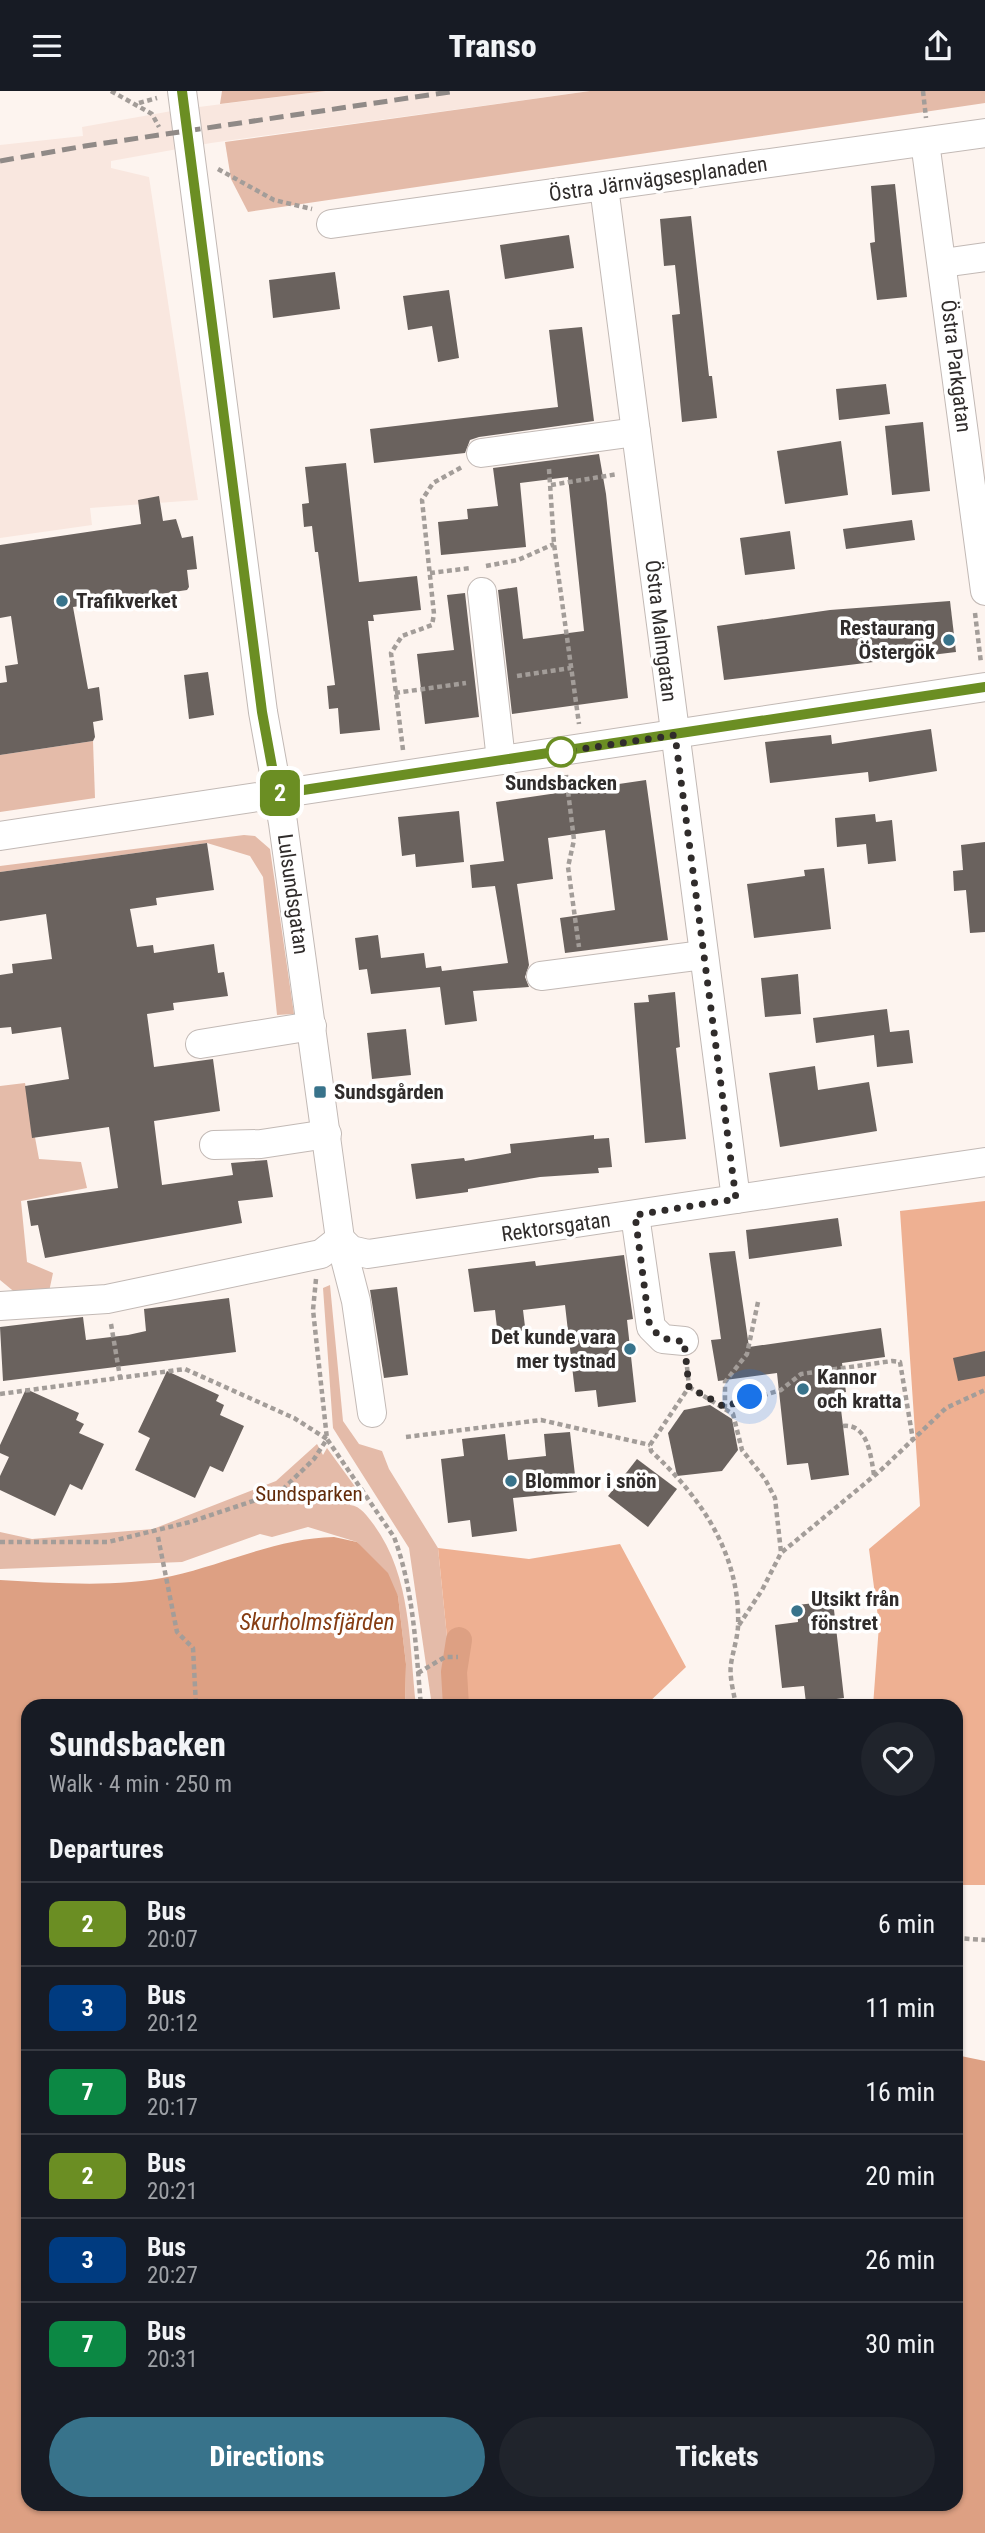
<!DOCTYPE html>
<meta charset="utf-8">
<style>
:root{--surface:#171b24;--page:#20242c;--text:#f1f3f6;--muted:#9ea1a6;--line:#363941;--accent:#38738b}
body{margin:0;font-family:"Roboto Condensed",sans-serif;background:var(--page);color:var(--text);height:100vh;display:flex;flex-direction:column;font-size:26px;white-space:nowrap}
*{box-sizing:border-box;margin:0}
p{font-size:23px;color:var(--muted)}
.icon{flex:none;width:38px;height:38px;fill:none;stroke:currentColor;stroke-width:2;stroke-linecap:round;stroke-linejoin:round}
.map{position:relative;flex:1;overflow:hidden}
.drawer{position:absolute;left:21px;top:1608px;width:942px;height:812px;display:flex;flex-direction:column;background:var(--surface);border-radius:21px;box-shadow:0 2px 5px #0004}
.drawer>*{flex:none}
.badge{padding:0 14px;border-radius:10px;font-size:24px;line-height:46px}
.you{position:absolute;width:35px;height:35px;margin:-18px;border:5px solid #fff;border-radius:50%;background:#1a73e8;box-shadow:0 0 0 10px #1a73e833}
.map>.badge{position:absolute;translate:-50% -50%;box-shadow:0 0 0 4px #fff}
h2{padding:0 28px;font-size:26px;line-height:63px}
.round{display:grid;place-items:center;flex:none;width:74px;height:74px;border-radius:37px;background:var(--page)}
.head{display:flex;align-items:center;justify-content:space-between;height:119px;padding:0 28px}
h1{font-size:33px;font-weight:800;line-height:52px}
.cta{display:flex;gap:14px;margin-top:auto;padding:14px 28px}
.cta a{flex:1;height:80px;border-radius:42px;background:var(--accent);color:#fff;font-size:28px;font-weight:800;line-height:80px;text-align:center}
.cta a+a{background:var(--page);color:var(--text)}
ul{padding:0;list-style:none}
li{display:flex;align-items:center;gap:21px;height:84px;padding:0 28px;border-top:2px solid var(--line)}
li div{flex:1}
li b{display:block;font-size:26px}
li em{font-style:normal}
li .badge{min-width:77px;font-weight:700;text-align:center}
header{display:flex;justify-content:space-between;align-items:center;height:91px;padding:0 28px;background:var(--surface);font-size:32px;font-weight:800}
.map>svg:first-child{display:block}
</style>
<header><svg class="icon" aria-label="menu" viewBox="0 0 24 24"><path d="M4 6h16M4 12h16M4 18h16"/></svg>Transo<svg class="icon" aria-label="share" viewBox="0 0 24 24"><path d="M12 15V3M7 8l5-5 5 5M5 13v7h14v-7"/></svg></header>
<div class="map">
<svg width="985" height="2442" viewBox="0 0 985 2442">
<rect width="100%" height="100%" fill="#fdf4ef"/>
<polygon fill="#f9e7df" points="326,0 590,0 211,52 111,70 111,77 149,86 198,409 90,417 92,434 0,447 0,54 83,45 82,36 183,18"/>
<g fill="#e4bba9">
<polygon points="222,0 326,0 220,13"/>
<polygon points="590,0 985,0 985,12 248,121 231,88 225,51"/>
<polygon points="93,650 95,707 0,721 0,664"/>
<polygon points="244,744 255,745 270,758 294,923 277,924 263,786 250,765 207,752 0,781 0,775"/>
<polygon points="25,992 39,1068 81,1071 87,1097 21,1110 27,1171 53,1182 47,1210 23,1208 0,1189 0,995"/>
<polygon points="330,1194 343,1330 359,1353 382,1360 389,1378 438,1457 454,1615 432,1615 409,1457 333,1337 323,1197"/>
<path d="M317 1353 323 1364 327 1357 359 1401 342 1399 350 1414C361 1415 367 1425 374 1434 412 1486 409 1554 416 1615H405L406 1573 398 1505 357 1451 308 1436 272 1446 260 1443 182 1471 0 1478V1441L32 1448 153 1438 276 1390Z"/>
</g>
<g fill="#eeb092">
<polygon points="985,1110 985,1794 956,1794 956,1615 873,1615 879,1534 869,1458 920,1415 900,1120"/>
<polygon points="620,1453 686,1576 645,1615 454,1615 438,1457 529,1468"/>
</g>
<path fill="#dda083" d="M334 1446 357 1451 388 1482 398 1505 406 1573 405 1615H28V2413H956V1964L985 1970V2442H0V1489C56 1492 117 1497 172 1485 226 1473 278 1447 334 1446Z"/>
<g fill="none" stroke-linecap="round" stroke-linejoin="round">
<polyline stroke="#dda083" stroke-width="26" points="456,1615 454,1581 459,1549"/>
</g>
<g fill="#6a625e">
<polygon points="895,93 907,206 877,209 870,152 875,151 871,95"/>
<polygon points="691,125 709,285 712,285 717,327 682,331 672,224 680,223 675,174 664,175 660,128"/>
<polygon points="569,144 574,177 505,188 500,154"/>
<polygon points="335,181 340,218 273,227 269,189"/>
<polygon points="449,199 459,267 438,271 432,235 408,239 403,205"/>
<polygon points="582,236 594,330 479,346 470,349 465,362 374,372 370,338 558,316 549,239"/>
<polygon points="886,293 890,323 839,329 836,298"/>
<polygon points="923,331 930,400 892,404 885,335"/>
<polygon points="841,350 848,404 785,413 777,360"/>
<polygon points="599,363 606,403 628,607 512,623 498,499 517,496 523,548 584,540 568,386 520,392 526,456 441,464 438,431 468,428 467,418 498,415 493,377"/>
<polygon points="346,372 359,491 417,485 421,519 373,524 374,530 368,530 380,639 340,643 338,617 329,618 327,595 335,594 318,461 315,461 312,435 304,436 302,413 309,412 305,376"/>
<polygon points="159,405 163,430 176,428 182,447 193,445 197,478 187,479 189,496 187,499 73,516 88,598 99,596 103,629 93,631 95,646 93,650 0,664 0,592 7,591 5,575 18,573 11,525 0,527 0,454 141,433 138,409"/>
<polygon points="912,429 915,449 846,458 843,438"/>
<polygon points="790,440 795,478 745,484 740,447"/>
<polygon points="465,502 479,626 425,633 417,563 454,559 447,504"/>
<polygon points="950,510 956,561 724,589 717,535 830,519"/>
<polygon points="208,581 214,624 189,628 184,584"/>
<polygon points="931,638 937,680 869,691 868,681 770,692 765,651 831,644 832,653"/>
<polygon points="646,689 668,849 565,862 560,827 615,819 605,739 548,747 553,788 517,793 529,874 525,886 529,896 473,900 477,930 445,934 440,896 371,903 367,878 359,879 355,847 378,844 381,867 424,862 426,877 441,875 442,880 508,872 495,795 472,797 470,774 504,770 496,711"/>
<polygon points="459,720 464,771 416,776 415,763 402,765 398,726"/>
<polygon points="875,723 876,731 892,729 896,770 868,773 866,753 837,756 835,727"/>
<polygon points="985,751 985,841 970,842 966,799 954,800 953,780 963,779 961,754"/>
<polygon points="207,752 214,799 156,807 157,814 130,818 137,856 153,854 154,862 214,853 218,882 224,881 228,905 173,912 174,919 147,923 154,976 213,968 220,1020 154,1030 162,1094 233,1084 231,1072 267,1069 273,1106 238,1110 242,1132 45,1167 38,1134 31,1135 27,1110 118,1097 109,1036 32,1047 25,995 69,988 61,936 12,943 11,936 0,937 0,884 13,882 12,873 52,868 46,823 0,830 0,781"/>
<polygon points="824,777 831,838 754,847 747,793 805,785 804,779"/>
<polygon points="798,883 801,923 765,926 761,887"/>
<polygon points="675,901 680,956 676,957 686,1048 645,1052 634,912 649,911 648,904"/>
<polygon points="887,918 890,941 909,939 913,972 877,976 874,944 816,952 813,927"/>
<polygon points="406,938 411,984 372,988 367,942"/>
<polygon points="815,975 818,999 869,991 877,1040 780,1056 769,982"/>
<polygon points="594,1044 594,1048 609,1047 612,1076 598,1077 599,1082 540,1086 468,1098 468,1101 416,1108 411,1073 464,1067 465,1070 511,1062 510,1053"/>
<polygon points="838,1127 842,1155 749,1168 746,1139"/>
<polygon points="735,1160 749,1256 881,1237 885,1266 842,1272 846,1301 839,1302 849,1384 811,1389 808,1372 787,1374 777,1282 718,1290 711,1249 721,1248 709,1162"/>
<polygon points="624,1164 633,1228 627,1229 636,1311 598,1316 596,1299 575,1301 565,1214 523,1219 526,1244 498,1246 495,1219 474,1221 468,1178 535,1170 536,1175"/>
<polygon points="397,1196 408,1284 384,1287 370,1199"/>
<polygon points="229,1207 236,1261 3,1290 0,1236 83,1226 86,1249 128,1244 146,1240 144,1218"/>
<polygon points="985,1260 985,1285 958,1290 953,1267"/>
<polygon points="167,1280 219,1304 216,1310 224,1314 220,1324 244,1335 223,1381 210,1375 195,1407 135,1379 150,1347 138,1341"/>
<polygon points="26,1298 79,1322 76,1329 84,1333 79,1342 104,1353 82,1399 70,1393 55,1425 0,1399 0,1385 9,1366 0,1362 0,1354"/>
<polygon points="710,1314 732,1328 738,1359 722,1380 677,1385 668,1342 684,1319"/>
<polygon points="570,1341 577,1401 513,1407 517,1440 472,1446 470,1429 448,1432 441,1368 464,1365 462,1348 505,1343 508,1369 546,1365 544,1343"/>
<polygon points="637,1368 677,1398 648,1436 608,1405"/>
<polygon points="833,1510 844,1607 806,1612 804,1595 782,1597 775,1534 798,1531 797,1514"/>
</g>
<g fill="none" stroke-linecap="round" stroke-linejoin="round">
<defs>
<g id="minor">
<polyline points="182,0 263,621 283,732 340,1148 356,1210 372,1322"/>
<polyline points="925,51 985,500"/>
<polyline points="604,96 736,1108"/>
<polyline points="331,133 985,42"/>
<polyline points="943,172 985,166"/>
<polyline points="481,362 636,341"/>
<polyline points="482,501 501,669"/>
<polyline points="0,745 985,596"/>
<polyline points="541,885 703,864"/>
<polyline points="200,953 312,935"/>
<polyline points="214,1054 261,1053 327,1043"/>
<polyline points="635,1124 651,1236 663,1248 684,1250"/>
<polyline points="340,1148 351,1159 368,1163 985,1071"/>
<polyline points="0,1215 107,1208 321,1163 340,1148"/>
</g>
</defs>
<use href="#minor" stroke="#c2b9b5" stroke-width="30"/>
<g stroke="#a39d99" stroke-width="4.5" stroke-dasharray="5 3.5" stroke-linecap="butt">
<polyline points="111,0 152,23 159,36"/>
<polyline points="923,0 926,27"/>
<polyline points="139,12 157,7"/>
<polyline points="218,78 274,109 312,118"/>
<polyline points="549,378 554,453 579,633"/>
<polyline points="551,394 618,383"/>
<polyline points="486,475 518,469 554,453"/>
<polyline points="430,482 471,477"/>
<polyline points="975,522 981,572"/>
<polyline points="517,585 571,577"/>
<polyline points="395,602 466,592"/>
<polyline points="403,659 391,562 402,545 432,534 434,523 422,409 433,392 462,376"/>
<polyline points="566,684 574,749 568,776 579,856"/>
<path d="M316 1188 313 1219 327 1348 394 1446C414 1499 416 1560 421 1615"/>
<polyline points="758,1211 747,1263 725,1291 725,1316 781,1299 801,1283 892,1270 900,1271 913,1349"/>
<polyline points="111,1233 120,1286"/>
<path d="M687 1276 689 1296 650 1354 651 1360C702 1407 741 1465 738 1536 737 1549 733 1560 731 1573 729 1586 734 1602 736 1615"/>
<polyline points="689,1296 733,1323 742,1359 765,1388 775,1407 781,1461"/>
<polyline points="0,1303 185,1278 294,1327 327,1348 314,1368 280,1401"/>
<path d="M843 1335C868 1332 871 1366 874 1384"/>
<polyline points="406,1346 541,1329 650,1354"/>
<polyline points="158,1446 177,1541 193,1557 196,1615"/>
<polyline points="0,1451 108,1451 190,1431 280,1401 328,1400 367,1407"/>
<polyline points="739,1534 762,1499 781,1462 880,1380 946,1317 985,1299"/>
<polyline points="418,1582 445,1566 458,1566"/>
<polyline points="956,1847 985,1849"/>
</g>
<use href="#minor" stroke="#fff" stroke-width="28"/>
<polyline stroke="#908a87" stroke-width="5" stroke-dasharray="14 7" stroke-linecap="butt" points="0,70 85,55 456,0"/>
</g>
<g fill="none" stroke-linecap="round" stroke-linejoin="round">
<defs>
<polyline id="line" points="182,0 262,621 277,703 985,596"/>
</defs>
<use href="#line" stroke="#fff" stroke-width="16"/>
<use href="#line" stroke="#6b8e23" stroke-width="10"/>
<path stroke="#302c2b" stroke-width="7" stroke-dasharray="0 12.6" d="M561 661 675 644 736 1108 635 1124 649 1231C656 1247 668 1250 684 1250L689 1296 725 1316 750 1306"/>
</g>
<g fill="#38738b" stroke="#fff" stroke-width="2.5">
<circle cx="62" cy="510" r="7"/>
<circle cx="949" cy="549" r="7"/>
<rect x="313" y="994" width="14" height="14" rx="3.5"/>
<circle cx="630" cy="1258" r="7"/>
<circle cx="803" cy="1298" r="7"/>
<circle cx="511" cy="1390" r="7"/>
<circle cx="797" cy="1520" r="7"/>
</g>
<circle fill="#fff" stroke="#6b8e23" stroke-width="3.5" cx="561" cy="661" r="14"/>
<g text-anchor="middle" stroke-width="7" stroke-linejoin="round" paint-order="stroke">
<g font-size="21" fill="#302c2b" stroke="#fff">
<text transform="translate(658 88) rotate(-8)" y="7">Östra Järnvägsesplanaden</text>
<text transform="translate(956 275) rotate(83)" y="7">Östra Parkgatan</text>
<text transform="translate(661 540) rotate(83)" y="7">Östra Malmgatan</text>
<text transform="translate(293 803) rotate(82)" y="7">Lulsundsgatan</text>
<text transform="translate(556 1136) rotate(-8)" y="7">Rektorsgatan</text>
</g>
<g font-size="21" font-weight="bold" fill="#302c2b" stroke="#fff" text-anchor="start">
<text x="76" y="517">Trafikverket</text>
<text x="935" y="544" text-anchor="end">Restaurang<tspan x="935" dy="24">Östergök</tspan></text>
<text x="334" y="1008">Sundsgården</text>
<text x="616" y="1253" text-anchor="end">Det kunde vara<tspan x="616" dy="24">mer tystnad</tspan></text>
<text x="817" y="1293">Kannor<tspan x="817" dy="24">och kratta</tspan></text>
<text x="525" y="1397">Blommor i snön</text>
<text x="811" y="1515">Utsikt från<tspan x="811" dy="24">fönstret</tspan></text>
</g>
<g font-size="21" font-weight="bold" fill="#302c2b" stroke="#fff">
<text x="561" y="699">Sundsbacken</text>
</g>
<g font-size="21" fill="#622b0a" stroke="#fff">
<text x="309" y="1410">Sundsparken</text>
</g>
<g font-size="23" font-style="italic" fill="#863d13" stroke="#fff">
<text x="317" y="1539">Skurholmsfjärden</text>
</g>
</g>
</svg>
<div class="you" style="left:750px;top:1306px"></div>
<b class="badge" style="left:280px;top:702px;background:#6b8e23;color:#fff">2</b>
<section class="drawer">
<div class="head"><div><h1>Sundsbacken</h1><p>Walk · 4 min · 250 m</p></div><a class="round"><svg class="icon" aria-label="heart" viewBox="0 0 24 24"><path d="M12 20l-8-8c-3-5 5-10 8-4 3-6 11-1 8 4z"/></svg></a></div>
<h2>Departures</h2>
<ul>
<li><span class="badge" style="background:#6b8e23;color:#fff">2</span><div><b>Bus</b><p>20:07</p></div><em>6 min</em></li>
<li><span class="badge" style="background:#003b80;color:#fff">3</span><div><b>Bus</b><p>20:12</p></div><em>11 min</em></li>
<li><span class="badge" style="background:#0c8844;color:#fff">7</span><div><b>Bus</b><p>20:17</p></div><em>16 min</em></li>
<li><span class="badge" style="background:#6b8e23;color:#fff">2</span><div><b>Bus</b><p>20:21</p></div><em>20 min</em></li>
<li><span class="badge" style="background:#003b80;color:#fff">3</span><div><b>Bus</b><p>20:27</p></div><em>26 min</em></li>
<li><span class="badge" style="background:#0c8844;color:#fff">7</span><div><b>Bus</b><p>20:31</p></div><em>30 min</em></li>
</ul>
<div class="cta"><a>Directions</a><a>Tickets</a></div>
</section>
</div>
